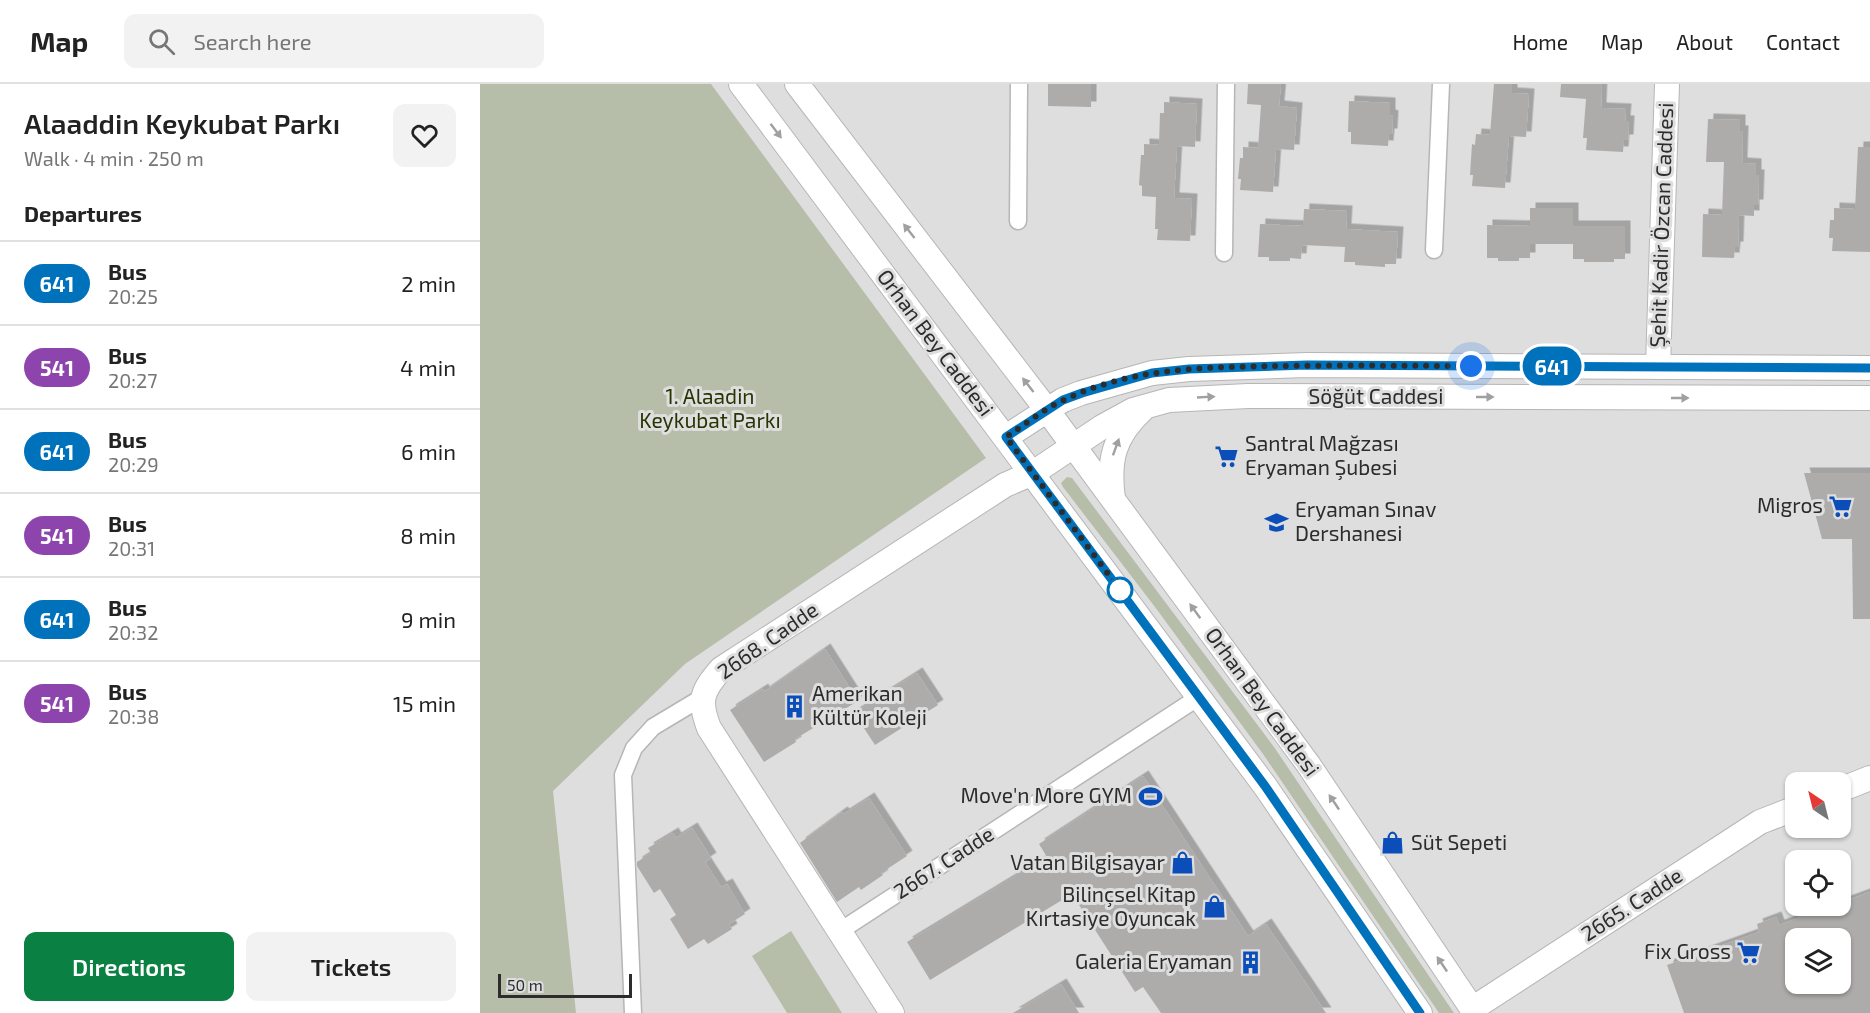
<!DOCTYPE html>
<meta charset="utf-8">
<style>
:root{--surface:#fff;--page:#f2f2f2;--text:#222;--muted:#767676;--line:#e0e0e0;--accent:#0b8043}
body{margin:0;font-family:"Exo 2",sans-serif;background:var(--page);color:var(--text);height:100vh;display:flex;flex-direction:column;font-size:22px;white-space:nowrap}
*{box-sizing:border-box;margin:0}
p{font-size:20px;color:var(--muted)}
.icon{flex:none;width:33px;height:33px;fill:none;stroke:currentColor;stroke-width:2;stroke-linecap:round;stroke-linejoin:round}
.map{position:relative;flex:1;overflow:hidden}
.sheet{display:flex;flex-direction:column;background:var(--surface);width:480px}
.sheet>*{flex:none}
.badge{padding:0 12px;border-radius:20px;font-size:21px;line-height:39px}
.needle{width:39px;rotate:325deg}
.tools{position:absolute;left:1305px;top:688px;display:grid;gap:12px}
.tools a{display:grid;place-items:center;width:66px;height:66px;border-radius:12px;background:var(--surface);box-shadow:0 2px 4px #0004;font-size:30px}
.scale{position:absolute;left:18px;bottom:15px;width:134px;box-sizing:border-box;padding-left:6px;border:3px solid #2c2c2c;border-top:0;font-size:16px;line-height:21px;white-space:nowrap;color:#2c2c2c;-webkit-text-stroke:4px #dededf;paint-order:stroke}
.you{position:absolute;width:30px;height:30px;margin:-15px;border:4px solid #fff;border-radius:50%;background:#1a73e8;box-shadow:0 0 0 9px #1a73e833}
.map>.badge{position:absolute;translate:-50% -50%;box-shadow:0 0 0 3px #fff}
h2{padding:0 24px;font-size:22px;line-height:54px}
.round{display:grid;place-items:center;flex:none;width:63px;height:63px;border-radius:12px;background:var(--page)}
.head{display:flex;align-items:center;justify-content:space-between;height:102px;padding:0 24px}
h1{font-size:28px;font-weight:600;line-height:45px}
.primary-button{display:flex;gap:12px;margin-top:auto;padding:12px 24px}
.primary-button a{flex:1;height:69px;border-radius:12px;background:var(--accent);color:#fff;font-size:24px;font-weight:600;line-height:69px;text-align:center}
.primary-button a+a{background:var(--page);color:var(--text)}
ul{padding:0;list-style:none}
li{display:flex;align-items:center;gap:18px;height:84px;padding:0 24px;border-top:2px solid var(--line)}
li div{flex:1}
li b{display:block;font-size:22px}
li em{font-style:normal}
li .badge{min-width:66px;font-weight:700;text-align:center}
header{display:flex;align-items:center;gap:36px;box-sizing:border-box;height:84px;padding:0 30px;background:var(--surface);border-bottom:2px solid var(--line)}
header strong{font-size:28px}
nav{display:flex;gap:33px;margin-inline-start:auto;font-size:21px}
.search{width:420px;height:54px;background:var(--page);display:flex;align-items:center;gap:15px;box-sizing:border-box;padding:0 21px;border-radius:12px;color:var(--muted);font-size:22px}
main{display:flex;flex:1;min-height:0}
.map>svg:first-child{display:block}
</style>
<header>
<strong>Map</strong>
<div class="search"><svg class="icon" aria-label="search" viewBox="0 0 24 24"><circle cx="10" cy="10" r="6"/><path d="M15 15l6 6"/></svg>Search here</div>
<nav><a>Home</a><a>Map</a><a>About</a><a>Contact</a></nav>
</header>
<main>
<section class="sheet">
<div class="head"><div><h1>Alaaddin Keykubat Parkı</h1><p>Walk · 4 min · 250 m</p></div><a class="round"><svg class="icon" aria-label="heart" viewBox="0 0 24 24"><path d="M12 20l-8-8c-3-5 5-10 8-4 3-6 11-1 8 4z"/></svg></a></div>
<h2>Departures</h2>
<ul>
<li><span class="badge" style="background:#0072bc;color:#fff">641</span><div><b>Bus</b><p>20:25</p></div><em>2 min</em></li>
<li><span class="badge" style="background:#8e44ad;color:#fff">541</span><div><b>Bus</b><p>20:27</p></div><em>4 min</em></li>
<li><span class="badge" style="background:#0072bc;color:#fff">641</span><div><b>Bus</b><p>20:29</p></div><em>6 min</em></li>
<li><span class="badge" style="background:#8e44ad;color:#fff">541</span><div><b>Bus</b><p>20:31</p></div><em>8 min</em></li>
<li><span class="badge" style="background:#0072bc;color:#fff">641</span><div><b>Bus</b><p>20:32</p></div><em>9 min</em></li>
<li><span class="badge" style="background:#8e44ad;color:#fff">541</span><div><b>Bus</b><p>20:38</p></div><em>15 min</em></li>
</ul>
<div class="primary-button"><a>Directions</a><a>Tickets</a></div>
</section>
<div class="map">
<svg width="1390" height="929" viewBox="0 0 1390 929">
<defs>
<filter id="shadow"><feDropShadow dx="5.5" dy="-5.5" stdDeviation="0" flood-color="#0004"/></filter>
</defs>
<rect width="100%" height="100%" fill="#dededf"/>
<g fill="#b6beaa">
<polygon points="0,0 231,0 506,374 205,580 73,707 96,929 0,929"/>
<polygon points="587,393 592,394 794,663 974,929 959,929 783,670 675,523 583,403 581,399"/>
<polygon points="311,847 362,929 307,929 272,872"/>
</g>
<g fill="#adacab" fill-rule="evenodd" filter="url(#shadow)">
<polygon points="568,0 611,0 611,23 568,22"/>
<polygon points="768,0 801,0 799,22 817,24 814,66 796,65 793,108 760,106 761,95 758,95 760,74 763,74 763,63 778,64 781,21 767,20"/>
<polygon points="1014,0 1032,0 1032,9 1049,10 1046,53 1029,52 1025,104 992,102 993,91 990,91 992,60 995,61 996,50 1010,51"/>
<polygon points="1081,0 1122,0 1121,24 1146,25 1145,37 1149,37 1148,56 1144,56 1143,68 1106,66 1107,54 1103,54 1106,15 1080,13"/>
<polygon points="869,17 910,19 910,31 913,32 912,50 909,50 908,62 871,60 871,48 868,48"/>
<polygon points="684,18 717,20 715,63 697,62 694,114 712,115 710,157 677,156 678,145 675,145 676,113 662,112 662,102 659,101 661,71 664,71 664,60 679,61 680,29 684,29"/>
<polygon points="1228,35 1260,36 1260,47 1263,47 1262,79 1276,80 1276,91 1279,91 1278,121 1274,121 1274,132 1259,131 1258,163 1255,163 1254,174 1222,173 1223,130 1242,131 1244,78 1226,78"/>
<polygon points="1378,63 1390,63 1390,168 1352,167 1353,154 1349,154 1350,136 1354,136 1354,124 1375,125"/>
<polygon points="1050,124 1093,124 1093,142 1145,142 1145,175 1134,175 1134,178 1104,178 1104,175 1093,175 1093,160 1050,160 1050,174 1039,174 1039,177 1018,177 1018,174 1007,174 1007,141 1050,142"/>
<polygon points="824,125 867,127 866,145 918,148 916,180 905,180 905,183 875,181 875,178 864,178 865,163 822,161 821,175 810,174 810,177 789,177 789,173 778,173 780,140 823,142"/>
<polygon points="1324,389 1390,389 1390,535 1373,535 1372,455 1342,455"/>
<polygon points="345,565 378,617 315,655 316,658 284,678 250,626 283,605 284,608"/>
<polygon points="437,589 458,621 395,661 374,629"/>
<polygon points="663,692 768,852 786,840 846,929 681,929 663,903 655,908 592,810 450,896 427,858 567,773 559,760"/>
<polygon points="389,714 427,772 401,789 403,791 381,806 379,803 357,818 320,759 362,728 364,730"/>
<polygon points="212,744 231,774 225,778 241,803 247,800 265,830 249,840 252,845 228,860 224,855 208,865 190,835 196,831 180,805 174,809 157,782 157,778 171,769 168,764 193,749 196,754"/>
<path d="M1390 808V929H1204L1187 881 1279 848 1277 840 1296 833 1299 841 1352 822H1360V819ZM1316 855H1360V900H1316Z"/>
<polygon points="581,900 599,929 533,929"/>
</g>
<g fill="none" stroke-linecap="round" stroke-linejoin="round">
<defs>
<g id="street">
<polyline points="538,137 539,0"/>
<polyline points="954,166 961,0"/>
<polyline points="744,169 746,0"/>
<polyline points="360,847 719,613"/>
<polyline points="153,929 143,691 154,664 173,643 223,613"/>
</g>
<g id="secondary">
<polyline points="261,0 785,702 940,929"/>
<polyline points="317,0 567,326 828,680 995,929"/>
<polyline points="1178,283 1187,0"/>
<polyline points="526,353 583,316 601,309 672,289 709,285 827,281 1390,284"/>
<path d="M633 415C628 377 633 353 662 326"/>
<polyline points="1360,706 1390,694"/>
<polyline points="992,925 1280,738 1316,724"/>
<path d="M412 929 229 644C218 616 222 607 241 585L525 401 553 389 622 343 653 326 689 316 768 312 1390 314"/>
</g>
</defs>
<use href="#street" stroke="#b6b6b7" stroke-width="19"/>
<use href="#secondary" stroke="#b6b6b7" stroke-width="26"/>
<use href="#street" stroke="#fff" stroke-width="16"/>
<use href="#secondary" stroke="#fff" stroke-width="24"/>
</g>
<defs><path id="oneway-solid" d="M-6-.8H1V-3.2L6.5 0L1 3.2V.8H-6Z" transform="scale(1.5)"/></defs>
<g fill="#a0a0a0">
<use href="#oneway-solid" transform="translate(296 47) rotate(53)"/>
<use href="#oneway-solid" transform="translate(429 147) rotate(-128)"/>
<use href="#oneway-solid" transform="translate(548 301) rotate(-128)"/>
<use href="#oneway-solid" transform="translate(726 313) rotate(-3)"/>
<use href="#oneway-solid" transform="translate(1005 313)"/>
<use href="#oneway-solid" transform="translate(1200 314)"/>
<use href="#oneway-solid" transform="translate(636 363) rotate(-70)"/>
<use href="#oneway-solid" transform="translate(715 527) rotate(-126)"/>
<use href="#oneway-solid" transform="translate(854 718) rotate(-124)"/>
<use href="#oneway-solid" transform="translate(962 880) rotate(-124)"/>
</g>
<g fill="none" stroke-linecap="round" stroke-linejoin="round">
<defs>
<polyline id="line" points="940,929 785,702 526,353 583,316 602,309 672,289 709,285 827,281 1390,284"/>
</defs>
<use href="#line" stroke="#fff" stroke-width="14"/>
<use href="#line" stroke="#0072bc" stroke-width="9"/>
<path stroke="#2c2c2c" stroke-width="6" stroke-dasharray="0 10.8" d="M640 506 526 353C545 341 563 325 584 316 651 283 730 283 803 282 866 281 928 282 991 282"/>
</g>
<defs>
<symbol id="supermarket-bare" viewBox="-9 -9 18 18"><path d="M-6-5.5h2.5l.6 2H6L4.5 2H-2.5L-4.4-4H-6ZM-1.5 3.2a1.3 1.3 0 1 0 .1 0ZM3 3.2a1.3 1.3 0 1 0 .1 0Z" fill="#0b4eb9" stroke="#dededf" stroke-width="2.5" paint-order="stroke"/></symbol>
<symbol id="school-bare" viewBox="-9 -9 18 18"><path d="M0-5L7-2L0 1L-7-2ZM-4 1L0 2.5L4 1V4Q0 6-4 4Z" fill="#0b4eb9" stroke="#dededf" stroke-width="2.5" paint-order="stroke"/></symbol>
<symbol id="building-bare" viewBox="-9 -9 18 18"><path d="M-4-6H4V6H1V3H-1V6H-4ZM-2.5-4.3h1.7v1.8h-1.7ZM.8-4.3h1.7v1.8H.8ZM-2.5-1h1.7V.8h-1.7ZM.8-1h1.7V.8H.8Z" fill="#0b4eb9" stroke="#dededf" stroke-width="2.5" paint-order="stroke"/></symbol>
<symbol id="stadium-bare" viewBox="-9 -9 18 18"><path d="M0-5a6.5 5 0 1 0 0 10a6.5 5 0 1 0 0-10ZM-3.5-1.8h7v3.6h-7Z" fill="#0b4eb9" stroke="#dededf" stroke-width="2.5" paint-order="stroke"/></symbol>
<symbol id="shop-bare" viewBox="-9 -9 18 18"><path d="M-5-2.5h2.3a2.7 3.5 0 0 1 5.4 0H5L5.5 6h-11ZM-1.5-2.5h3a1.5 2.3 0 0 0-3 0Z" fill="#0b4eb9" stroke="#dededf" stroke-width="2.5" paint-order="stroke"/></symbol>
</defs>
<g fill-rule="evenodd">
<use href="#supermarket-bare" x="730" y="356" width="33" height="33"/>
<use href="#supermarket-bare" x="1344" y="406" width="33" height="33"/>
<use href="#school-bare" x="780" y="422" width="33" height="33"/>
<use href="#building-bare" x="298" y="606" width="33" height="33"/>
<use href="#stadium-bare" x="654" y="696" width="33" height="33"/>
<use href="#shop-bare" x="896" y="742" width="33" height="33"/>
<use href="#shop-bare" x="686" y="762" width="33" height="33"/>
<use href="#shop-bare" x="718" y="806" width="33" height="33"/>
<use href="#supermarket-bare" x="1252" y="852" width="33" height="33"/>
<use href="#building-bare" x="754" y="862" width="33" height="33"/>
</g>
<circle fill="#fff" stroke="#0072bc" stroke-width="3" cx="640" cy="506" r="12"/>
<g text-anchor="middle" stroke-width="6" stroke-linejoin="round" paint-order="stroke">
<g font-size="21" fill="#2c2c2c" stroke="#dededf">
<text transform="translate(1182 141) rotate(-88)" y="7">Şehit Kadir Özcan Caddesi</text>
<text transform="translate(455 259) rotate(53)" y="7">Orhan Bey Caddesi</text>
<text x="896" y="320">Söğüt Caddesi</text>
<text transform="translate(288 557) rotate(-35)" y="7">2668. Cadde</text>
<text transform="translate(782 618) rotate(54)" y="7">Orhan Bey Caddesi</text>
<text transform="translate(464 779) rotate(-33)" y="7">2667. Cadde</text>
<text transform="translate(1152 821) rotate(-33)" y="7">2665. Cadde</text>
</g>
<g font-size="21" fill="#263601" stroke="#dededf">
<text x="230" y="320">1. Alaadin<tspan x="230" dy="24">Keykubat Parkı</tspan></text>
</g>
<g font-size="21" fill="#2c2c2c" stroke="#dededf" text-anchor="end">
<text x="765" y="367" text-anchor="start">Santral Mağzası<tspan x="765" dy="24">Eryaman Şubesi</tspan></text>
<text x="1343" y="429">Migros</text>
<text x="815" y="433" text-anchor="start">Eryaman Sınav<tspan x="815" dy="24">Dershanesi</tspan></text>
<text x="332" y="617" text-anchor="start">Amerikan<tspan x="332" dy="24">Kültür Koleji</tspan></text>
<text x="652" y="719">Move'n More GYM</text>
<text x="931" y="766" text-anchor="start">Süt Sepeti</text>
<text x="685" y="786">Vatan Bilgisayar</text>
<text x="716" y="818">Bilinçsel Kitap<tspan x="716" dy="24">Kırtasiye Oyuncak</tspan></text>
<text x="1251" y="875">Fix Gross</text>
<text x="752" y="885">Galeria Eryaman</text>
</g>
</g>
</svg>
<div class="tools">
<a><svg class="needle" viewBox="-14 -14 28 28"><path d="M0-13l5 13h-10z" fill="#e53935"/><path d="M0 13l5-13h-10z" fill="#767676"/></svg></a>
<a><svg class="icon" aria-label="locate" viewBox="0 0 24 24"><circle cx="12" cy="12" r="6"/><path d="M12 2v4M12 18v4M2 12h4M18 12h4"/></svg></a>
<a><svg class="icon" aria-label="layers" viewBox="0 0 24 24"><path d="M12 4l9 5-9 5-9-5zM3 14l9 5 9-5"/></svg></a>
</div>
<div class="scale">50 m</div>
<div class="you" style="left:991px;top:282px"></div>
<b class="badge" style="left:1072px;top:282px;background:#0072bc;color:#fff">641</b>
</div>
</main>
